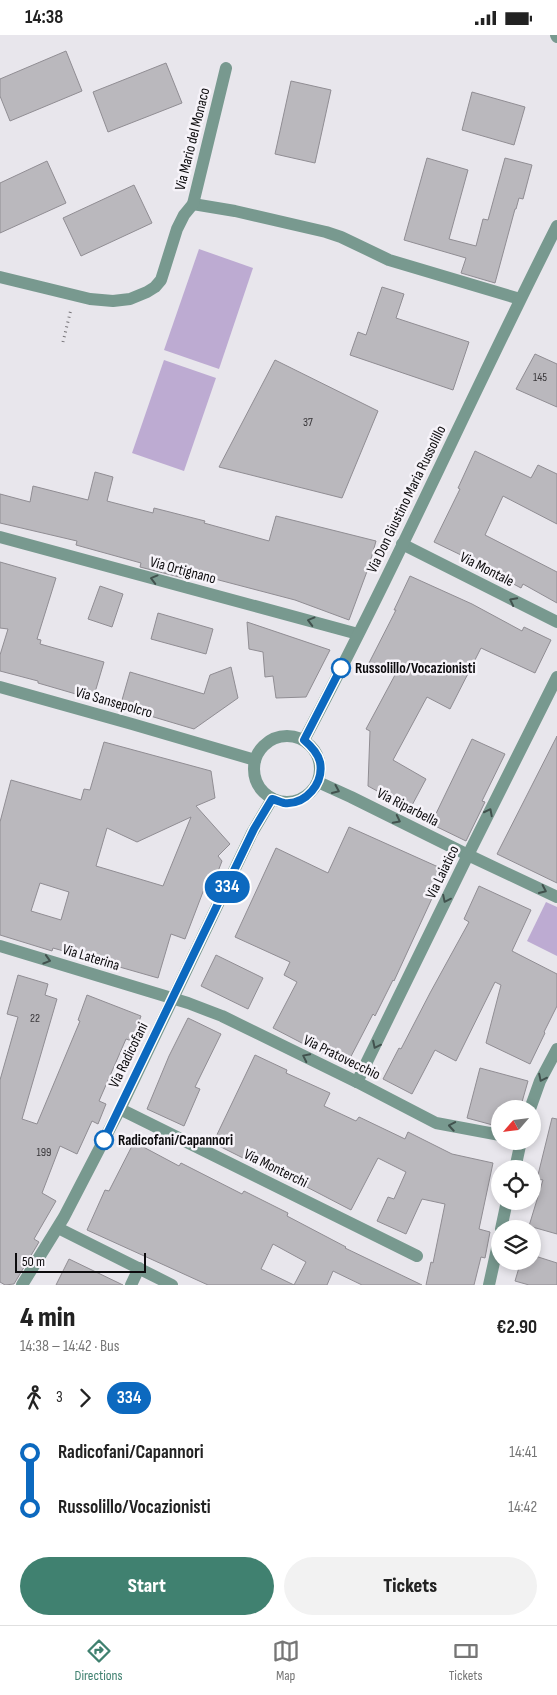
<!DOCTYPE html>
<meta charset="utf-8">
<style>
:root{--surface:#fff;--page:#f2f2f2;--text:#222;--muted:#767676;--line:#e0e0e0;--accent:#408170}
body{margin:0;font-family:"Sofia Sans Condensed",sans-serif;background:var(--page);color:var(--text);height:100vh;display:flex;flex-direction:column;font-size:19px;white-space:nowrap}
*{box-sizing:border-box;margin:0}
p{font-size:16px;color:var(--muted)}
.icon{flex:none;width:28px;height:28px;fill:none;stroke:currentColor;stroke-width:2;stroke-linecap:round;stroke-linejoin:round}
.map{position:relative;height:1250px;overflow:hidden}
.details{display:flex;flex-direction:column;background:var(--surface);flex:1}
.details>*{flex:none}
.badge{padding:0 10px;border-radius:16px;font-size:18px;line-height:32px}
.needle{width:32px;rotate:242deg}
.tools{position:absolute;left:491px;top:1065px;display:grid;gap:10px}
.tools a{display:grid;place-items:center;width:50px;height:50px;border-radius:50%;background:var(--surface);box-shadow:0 2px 8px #0003;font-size:25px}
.scale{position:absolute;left:15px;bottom:12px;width:131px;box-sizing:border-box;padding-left:5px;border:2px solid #0c0b0d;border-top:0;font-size:14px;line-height:18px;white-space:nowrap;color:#0c0b0d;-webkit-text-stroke:4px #f6f3f9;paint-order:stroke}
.map>.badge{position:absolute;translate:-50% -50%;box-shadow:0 0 0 2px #fff}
.legs{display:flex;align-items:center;gap:8px;height:55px;padding:0 20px;font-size:16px}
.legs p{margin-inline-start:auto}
.headline{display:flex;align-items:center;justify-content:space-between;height:85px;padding:0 20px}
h1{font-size:28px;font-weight:800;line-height:38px}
.action{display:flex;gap:10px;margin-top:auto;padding:10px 20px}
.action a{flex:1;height:58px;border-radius:30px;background:var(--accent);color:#fff;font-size:20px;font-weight:800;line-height:58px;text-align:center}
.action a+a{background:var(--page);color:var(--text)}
ul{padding:0 20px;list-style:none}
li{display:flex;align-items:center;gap:18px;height:55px;font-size:19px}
li i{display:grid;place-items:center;width:8px;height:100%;margin:0 6px;background:currentColor}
li i::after{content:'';width:12px;height:12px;margin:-6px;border:4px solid;border-radius:50%;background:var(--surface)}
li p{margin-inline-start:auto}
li:first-child i{background:linear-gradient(#0000 50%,currentColor 0)}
li:last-child i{background:linear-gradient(currentColor 50%,#0000 0)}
.status{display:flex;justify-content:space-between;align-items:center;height:35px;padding:0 25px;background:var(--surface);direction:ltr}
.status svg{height:14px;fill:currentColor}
.dock{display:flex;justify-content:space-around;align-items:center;height:70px;border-top:1px solid var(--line);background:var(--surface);font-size:14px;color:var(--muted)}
.dock a{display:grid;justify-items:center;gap:2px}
.dock .selected{color:var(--accent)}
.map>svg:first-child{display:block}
</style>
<div class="status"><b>14:38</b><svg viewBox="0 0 49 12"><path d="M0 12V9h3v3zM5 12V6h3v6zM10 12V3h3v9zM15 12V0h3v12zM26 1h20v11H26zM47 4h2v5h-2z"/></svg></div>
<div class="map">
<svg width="557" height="1250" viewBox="0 0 557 1250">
<rect width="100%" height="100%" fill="#e8e6ec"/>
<g fill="#bdabd2">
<polygon points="199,214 253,233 219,334 164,315"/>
<polygon points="164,325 216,343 184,436 132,418"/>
<polygon points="546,867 557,872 557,921 527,906"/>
</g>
<g fill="#bab8bd" stroke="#908d93" fill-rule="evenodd">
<polygon points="66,16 82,56 10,86 0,61 0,44"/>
<polygon points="166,28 182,68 108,97 93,57"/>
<polygon points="291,46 331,55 315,128 275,119"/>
<polygon points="472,57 525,72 514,110 462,95"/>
<polygon points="427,123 468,135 449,204 476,211 483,184 488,185 505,123 532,130 523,164 519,163 516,174 515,174 495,248 461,238 466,223 404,205"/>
<polygon points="47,126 66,168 0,198 0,148"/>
<polygon points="134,150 152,188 81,221 63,183"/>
<polygon points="382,252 404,259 396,283 469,307 453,355 350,320 358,297 366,300"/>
<polygon points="535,319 557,329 557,372 516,354"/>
<polygon points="275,325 378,376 342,463 219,432"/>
<polygon points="475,416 531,443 538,430 557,439 557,489 503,461 485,500 557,537 557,568 523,549 521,553 489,536 490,534 434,507 460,454 458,453"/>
<polygon points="95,437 113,442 107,466 153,478 154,473 205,486 204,488 269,506 276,481 376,506 369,531 349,585 295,565 192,538 191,545 140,532 141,528 76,510 77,506 0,488 0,459 30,467 33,451 88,465"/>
<polygon points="0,527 56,543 37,604 41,605 40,609 104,627 93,664 38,648 38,646 0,636 0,620 8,594 0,593"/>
<polygon points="410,541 472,569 522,596 524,592 551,605 535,638 481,613 450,674 427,662 393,725 426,744 410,774 368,751 370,696 366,694 395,640 369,628 396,575 394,575"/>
<polygon points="100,551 123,559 112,592 88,584"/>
<polygon points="158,578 213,594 206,619 151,604"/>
<polygon points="247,587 330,615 306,662 276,663 273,641 265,642 263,617 249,614"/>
<polygon points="231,632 238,663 194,694 120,672 130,637 204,659 210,640"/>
<polygon points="557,701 557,848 497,819"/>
<polygon points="472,704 505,719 482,766 485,767 466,806 431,789"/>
<path d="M104 707 211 736 215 763 196 771 230 809 218 821 222 826 212 852 206 849 185 904 171 899 158 943 53 913 52 916 0 900V787L11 745 81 765 84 754 90 755ZM191 782 163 851 96 831 107 793 137 807ZM40 848 69 857 61 885 31 876Z"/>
<polygon points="349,792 445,835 394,946 393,945 375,981 373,979 346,1031 273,993 297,947 284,940 290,927 235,902 276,813 328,838"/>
<polygon points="479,851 531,875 512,916 557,939 557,971 544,997 545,998 530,1029 486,1008 501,950 495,947 456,1026 435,1015 412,1059 383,1044 399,1013 401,1014 430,958 469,887 464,884"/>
<polygon points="216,920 263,943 248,974 201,951"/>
<polygon points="18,940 48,949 45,960 57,964 22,1084 37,1089 80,986 78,985 87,960 141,981 132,1006 126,1004 99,1066 106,1069 98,1089 92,1086 77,1119 60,1111 42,1158 56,1166 34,1204 39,1207 14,1249 5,1250 0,1247 0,1045 18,982 7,979"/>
<polygon points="188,983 221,999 195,1052 200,1054 184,1091 147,1074 169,1021"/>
<polygon points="255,1020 287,1035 286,1038 330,1058 324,1071 356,1086 359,1082 405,1104 408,1097 452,1119 493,1128 479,1194 490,1197 485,1223 481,1222 474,1250 426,1250 431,1227 433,1228 445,1169 422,1164 406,1199 377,1186 388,1162 394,1164 406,1137 378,1123 351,1175 299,1148 299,1149 263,1133 213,1108"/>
<polygon points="480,1033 528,1046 520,1074 500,1074 500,1092 467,1083"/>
<polygon points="552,1083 557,1084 557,1199 529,1191 543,1145 537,1144"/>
<path d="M134 1107 179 1131 181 1128 242 1159 244 1156 288 1178 287 1181 346 1212 345 1213 422 1250H362L333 1236 327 1250H208L87 1195 105 1155 109 1156ZM273 1209 306 1227 294 1250 261 1234Z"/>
<polygon points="532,1220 557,1228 557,1250 529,1250 515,1246 521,1226 532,1226"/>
<polygon points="69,1224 123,1250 56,1250"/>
</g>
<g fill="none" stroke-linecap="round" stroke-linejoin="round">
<polyline stroke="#757377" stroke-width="3" stroke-dasharray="1 4" stroke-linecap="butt" points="63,307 71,274"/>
<g stroke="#78998f" stroke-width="12">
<polyline points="193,169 235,176 326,197 341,202 389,225 520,264"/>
<polyline points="0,242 90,264 113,266 130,264 147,257 155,252 161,245 177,194 184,180 193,169 226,33"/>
<polyline points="0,502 358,599"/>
<polyline points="402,509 557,587"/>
<polyline points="0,652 132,689 255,725"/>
<polyline points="318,747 351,762 468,820 557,862"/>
<polyline points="0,911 188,968 222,981 357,1047 436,1088 500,1100"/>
<polyline points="357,1047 468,820 557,642"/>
<polyline points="120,1074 417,1221"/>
<polyline points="530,1074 540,1046 557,1014"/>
<polyline points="515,1134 521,1106"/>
<polyline points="58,1193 172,1250"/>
<polyline points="501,1194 507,1166"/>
<polyline points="131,1250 139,1233"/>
<polyline points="489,1250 500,1200"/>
</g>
<g stroke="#78998f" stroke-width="12">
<polyline points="556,0 557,2"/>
<circle cx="287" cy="734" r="33"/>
<path d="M304 705C394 536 471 361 557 191"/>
<polyline points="22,1250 64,1182 120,1074 252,798 272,764"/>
</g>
</g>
<defs><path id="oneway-chevron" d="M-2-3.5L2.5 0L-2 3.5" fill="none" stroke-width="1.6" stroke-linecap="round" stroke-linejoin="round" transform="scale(1.25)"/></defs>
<g stroke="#42524e">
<use href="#oneway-chevron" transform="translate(154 544) rotate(-165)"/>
<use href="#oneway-chevron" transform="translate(513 566) rotate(-153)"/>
<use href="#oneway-chevron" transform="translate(311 586) rotate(-165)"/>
<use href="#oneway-chevron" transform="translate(336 755) rotate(24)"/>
<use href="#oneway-chevron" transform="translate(489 777) rotate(-63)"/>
<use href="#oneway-chevron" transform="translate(397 785) rotate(27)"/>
<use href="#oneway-chevron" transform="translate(543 855) rotate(25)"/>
<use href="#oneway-chevron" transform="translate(446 864) rotate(116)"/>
<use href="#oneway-chevron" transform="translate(47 925) rotate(17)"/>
<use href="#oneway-chevron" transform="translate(376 1010) rotate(116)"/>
<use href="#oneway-chevron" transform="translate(306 1022) rotate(-154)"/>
<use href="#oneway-chevron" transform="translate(542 1043) rotate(116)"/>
<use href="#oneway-chevron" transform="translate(452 1091) rotate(-170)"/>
</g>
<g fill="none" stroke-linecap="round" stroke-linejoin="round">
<defs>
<path id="line-1" d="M104 1105 254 794 272 764C276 765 280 767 284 768 306 770 324 748 320 727 318 718 311 711 304 705L341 633"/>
</defs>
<use href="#line-1" stroke="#fff" stroke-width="11"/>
<use href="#line-1" stroke="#0c69bf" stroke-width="8"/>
</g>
<g fill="#fff" stroke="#0c69bf" stroke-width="2.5">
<circle cx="341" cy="633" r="9"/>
<circle cx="104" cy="1105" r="9"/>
</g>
<g text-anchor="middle" stroke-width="5" stroke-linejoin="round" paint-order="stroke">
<g font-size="12" fill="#383639">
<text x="540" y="346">145</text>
<text x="308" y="391">37</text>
<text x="35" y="987">22</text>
<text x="44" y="1121">199</text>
</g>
<g font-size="15" fill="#0c0b0d" stroke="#f6f3f9">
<text transform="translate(192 104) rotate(-76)" y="5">Via Mario del Monaco</text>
<text transform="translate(406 464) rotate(-64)" y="5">Via Don Giustino Maria Russolillo</text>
<text transform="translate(487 534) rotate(27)" y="5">Via Montale</text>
<text transform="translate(183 535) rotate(15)" y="5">Via Ortignano</text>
<text transform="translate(114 667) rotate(16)" y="5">Via Sansepolcro</text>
<text transform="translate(408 772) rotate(27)" y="5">Via Riparbella</text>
<text transform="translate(442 837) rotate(-64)" y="5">Via Laiatico</text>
<text transform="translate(91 922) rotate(17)" y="5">Via Laterina</text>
<text transform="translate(128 1020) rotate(-64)" y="5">Via Radicofani</text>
<text transform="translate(342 1022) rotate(26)" y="5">Via Pratovecchio</text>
<text transform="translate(276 1133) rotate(26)" y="5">Via Monterchi</text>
</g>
<g font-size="15" font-weight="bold" fill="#0c0b0d" stroke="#f6f3f9" text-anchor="start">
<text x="355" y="638">Russolillo/Vocazionisti</text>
<text x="118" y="1110">Radicofani/Capannori</text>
</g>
</g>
</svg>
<div class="tools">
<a><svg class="needle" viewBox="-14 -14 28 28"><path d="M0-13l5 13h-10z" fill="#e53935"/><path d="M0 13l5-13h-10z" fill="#767676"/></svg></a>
<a><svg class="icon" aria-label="locate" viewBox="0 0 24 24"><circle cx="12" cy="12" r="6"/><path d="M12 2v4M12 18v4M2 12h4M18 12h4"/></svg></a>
<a><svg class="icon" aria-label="layers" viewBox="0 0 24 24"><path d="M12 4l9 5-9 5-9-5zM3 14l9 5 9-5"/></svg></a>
</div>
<div class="scale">50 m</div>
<b class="badge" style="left:227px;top:852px;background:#0c69bf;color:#fff">334</b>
</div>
<section class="details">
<div class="headline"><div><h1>4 min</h1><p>14:38 – 14:42 · Bus</p></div><b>€2.90</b></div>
<div class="legs"><svg class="icon" aria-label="walk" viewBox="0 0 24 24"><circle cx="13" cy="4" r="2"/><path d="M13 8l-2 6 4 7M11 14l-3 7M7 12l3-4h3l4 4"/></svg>3<svg class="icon" aria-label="forward" viewBox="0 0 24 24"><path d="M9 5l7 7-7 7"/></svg><b class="badge" style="background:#0c69bf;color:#fff">334</b></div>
<ul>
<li><i style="color:#0c69bf"></i><b>Radicofani/Capannori</b><p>14:41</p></li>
<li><i style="color:#0c69bf"></i><b>Russolillo/Vocazionisti</b><p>14:42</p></li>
</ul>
<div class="action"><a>Start</a><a>Tickets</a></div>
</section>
<nav class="dock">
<a class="selected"><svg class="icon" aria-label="directions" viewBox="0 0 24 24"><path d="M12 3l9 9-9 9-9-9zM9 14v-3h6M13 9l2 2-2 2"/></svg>Directions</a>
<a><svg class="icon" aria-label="map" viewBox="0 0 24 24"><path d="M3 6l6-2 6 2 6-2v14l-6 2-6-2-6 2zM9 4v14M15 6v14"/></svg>Map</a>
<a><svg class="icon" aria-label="tickets" viewBox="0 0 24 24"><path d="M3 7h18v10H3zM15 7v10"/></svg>Tickets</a>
</nav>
